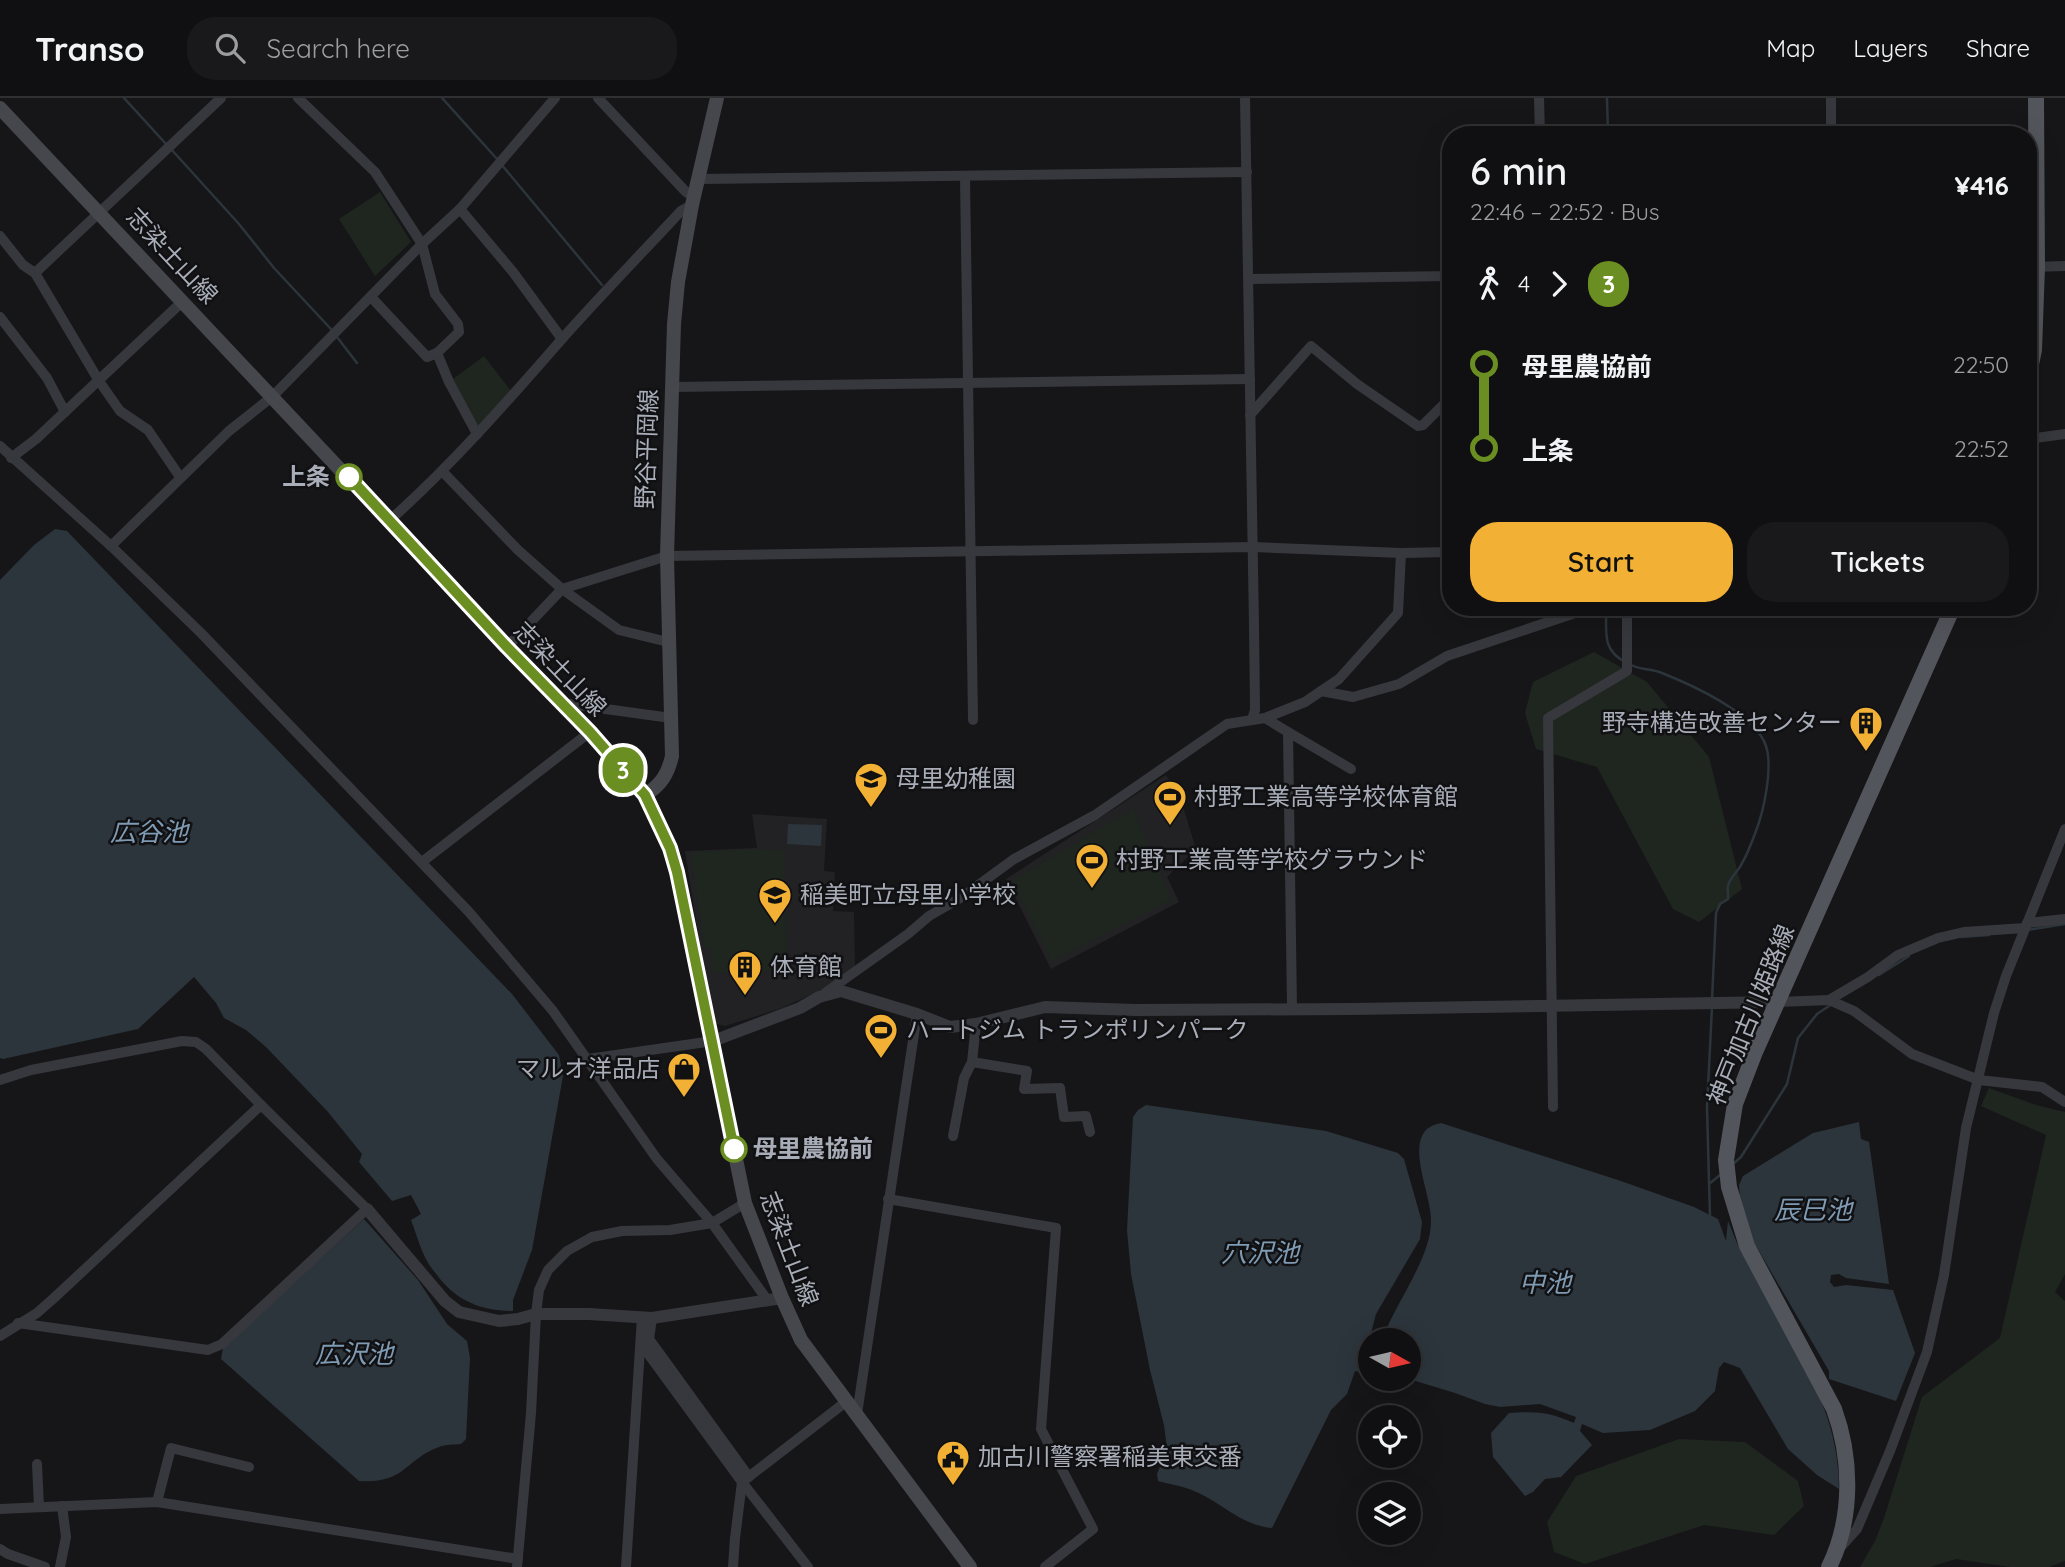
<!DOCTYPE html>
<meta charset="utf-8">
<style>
:root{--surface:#101012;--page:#19191b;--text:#f1f3f6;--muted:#9c9d9f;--line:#303032;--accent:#f2b134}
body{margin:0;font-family:Quicksand,"Noto Sans JP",sans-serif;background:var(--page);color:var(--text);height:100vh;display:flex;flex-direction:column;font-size:26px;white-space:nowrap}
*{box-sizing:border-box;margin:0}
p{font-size:23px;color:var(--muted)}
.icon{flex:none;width:38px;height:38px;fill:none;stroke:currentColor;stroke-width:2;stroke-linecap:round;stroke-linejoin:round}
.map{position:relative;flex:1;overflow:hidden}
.drawer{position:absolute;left:1442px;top:28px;width:595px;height:490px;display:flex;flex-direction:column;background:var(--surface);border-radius:28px;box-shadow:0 7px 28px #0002,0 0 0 2px var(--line)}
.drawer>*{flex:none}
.badge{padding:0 14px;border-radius:23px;font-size:24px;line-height:46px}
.needle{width:46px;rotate:98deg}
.buttons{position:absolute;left:1358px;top:1230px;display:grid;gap:14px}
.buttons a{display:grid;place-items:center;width:63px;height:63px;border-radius:50%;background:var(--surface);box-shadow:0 7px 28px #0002,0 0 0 2px var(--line);font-size:35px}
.map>.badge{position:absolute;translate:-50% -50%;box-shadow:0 0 0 4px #fff}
.legs{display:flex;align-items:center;gap:10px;height:77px;padding:0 28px;font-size:23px}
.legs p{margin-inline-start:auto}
.head{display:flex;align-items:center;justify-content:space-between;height:119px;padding:0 28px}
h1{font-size:38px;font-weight:600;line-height:52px}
.primary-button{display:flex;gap:14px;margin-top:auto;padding:14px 28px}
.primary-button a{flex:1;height:80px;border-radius:28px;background:var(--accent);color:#111;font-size:28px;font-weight:600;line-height:80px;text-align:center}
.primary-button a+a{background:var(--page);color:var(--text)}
ul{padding:0 28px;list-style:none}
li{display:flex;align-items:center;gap:24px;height:84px;font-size:26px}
li i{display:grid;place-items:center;width:10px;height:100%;margin:0 9px;background:currentColor}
li i::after{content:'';width:18px;height:18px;margin:-9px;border:5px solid;border-radius:50%;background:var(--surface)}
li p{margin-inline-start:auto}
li:first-child i{background:linear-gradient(#0000 50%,currentColor 0)}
li:last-child i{background:linear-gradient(currentColor 50%,#0000 0)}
header{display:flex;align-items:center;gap:42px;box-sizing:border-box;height:98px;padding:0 35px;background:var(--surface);border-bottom:2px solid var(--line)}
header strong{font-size:33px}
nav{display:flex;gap:38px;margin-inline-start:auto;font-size:24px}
.search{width:490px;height:63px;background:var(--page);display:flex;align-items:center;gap:18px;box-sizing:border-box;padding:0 24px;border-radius:28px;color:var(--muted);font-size:26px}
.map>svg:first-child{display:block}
</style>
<header>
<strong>Transo</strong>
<div class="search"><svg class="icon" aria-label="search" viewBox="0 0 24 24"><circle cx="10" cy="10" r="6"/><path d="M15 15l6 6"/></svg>Search here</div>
<nav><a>Map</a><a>Layers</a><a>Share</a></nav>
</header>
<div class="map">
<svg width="2065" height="1469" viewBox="0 0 2065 1469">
<rect width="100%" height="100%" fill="#161618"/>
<g fill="#222225">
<polygon points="1166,677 1180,699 1196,751 1167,779 1179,804 1051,871 1006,781"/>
<polygon points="752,716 827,721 824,773 835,774 833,813 854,814 855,870 827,889 782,910 725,928 712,925 685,753 757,750"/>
</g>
<g fill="#1e261f">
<polygon points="380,94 411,144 375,178 339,121"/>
<polygon points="484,258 514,297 477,336 449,284"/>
<polygon points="1594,554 1647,584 1709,659 1742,791 1699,824 1673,811 1597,669 1536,651 1525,615 1533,584"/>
<polygon points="1133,711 1172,801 1052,863 1012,783"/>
<polygon points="758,751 785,753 786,872 713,875 710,848 704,849 691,754"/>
<polygon points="1989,990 2036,1007 2065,1014 2065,1176 2055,1194 2065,1203 2065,1463 2049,1469 2010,1469 1956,1461 1930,1469 1860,1469 1875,1443 1884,1420 1922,1299 2000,1240 2046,1037 1981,1008"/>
<polygon points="1679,1341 1745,1344 1798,1383 1804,1408 1774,1437 1704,1427 1585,1466 1554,1454 1547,1424 1576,1378"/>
</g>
<g fill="#2c353c">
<path d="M55 431 67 433 512 896 559 957 563 978 532 1152 513 1202V1213C483 1213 459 1204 440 1181 436 1175 430 1169 427 1163 420 1150 416 1135 411 1122L421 1116 411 1097 392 1103 359 1064 362 1056 328 1014 267 950 246 932 224 920 216 905 194 879 138 931 3 961 0 960V482L34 447Z"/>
<polygon points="788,726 822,727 821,748 787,746"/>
<path d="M1146 1007 1326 1033 1398 1055 1404 1061 1422 1124 1420 1141 1376 1216 1361 1274 1355 1273 1347 1296 1331 1312 1272 1430C1240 1427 1223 1405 1194 1393 1183 1388 1169 1386 1158 1383L1157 1376 1167 1351 1164 1327 1150 1272 1131 1176 1127 1132 1133 1019 1138 1012Z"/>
<polygon points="1859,1024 1861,1041 1869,1044 1889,1186 1846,1180 1839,1176 1831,1177 1830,1184 1834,1189 1846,1187 1893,1192 1915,1255 1896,1303 1829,1281 1829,1273 1752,1141 1740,1100 1739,1087 1743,1078 1813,1035"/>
<path d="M1441 1025 1621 1083 1694 1109 1718 1121 1726 1143 1728 1123 1737 1145C1752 1173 1768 1201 1784 1230 1814 1282 1839 1329 1839 1391L1817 1377 1788 1351 1740 1270 1724 1264 1719 1270 1715 1293 1695 1313 1650 1332 1603 1335 1582 1326 1580 1333 1592 1347 1561 1379 1545 1381 1533 1394 1525 1398 1493 1359 1491 1335 1509 1315C1536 1313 1550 1314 1574 1325L1576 1319 1540 1306 1500 1309 1485 1306 1455 1295 1409 1281V1242H1382C1394 1207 1432 1159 1431 1122 1431 1098 1411 1057 1423 1036 1427 1029 1433 1027 1441 1025Z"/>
<path d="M364 1121 418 1182 447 1226 467 1243 470 1260 466 1341 461 1346C454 1347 446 1346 439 1349 405 1361 406 1386 359 1383L221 1261 223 1250Z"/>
</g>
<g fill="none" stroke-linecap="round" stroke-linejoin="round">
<g stroke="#2c353c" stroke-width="2.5">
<polyline points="124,0 166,46"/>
<polyline points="442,0 497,61"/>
<polyline points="1607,0 1608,37"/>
<polyline points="171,51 239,126 274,170 330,230 357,265"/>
<polyline points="501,66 602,187"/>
<path d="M1606 509C1607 534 1601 551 1625 564"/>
<path d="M1631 567C1641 572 1652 571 1662 575 1692 587 1755 615 1766 648 1773 670 1764 712 1756 733 1752 744 1747 757 1741 767 1738 773 1731 779 1729 785 1726 790 1729 795 1728 801L1720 806 1716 815 1712 902"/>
<polyline points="2027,832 2065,826"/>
<polyline points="1961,839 1989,837"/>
<polyline points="1879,877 1909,858"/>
<polyline points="1733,1066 1741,1059 1787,986 1798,940 1817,916 1832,906"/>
<polyline points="1709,1086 1720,1077"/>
<polyline points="1710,1119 1707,1009 1712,909"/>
</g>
<g stroke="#37383d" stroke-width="10">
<polyline points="298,0 375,74 422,146 435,196 458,226 459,234 437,255 449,284 477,336"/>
<polyline points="598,0 686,94 694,99"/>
<polyline points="1245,0 1254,528 1255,612 1252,622"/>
<polyline points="1539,0 1540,37"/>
<polyline points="1831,0 1831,37"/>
<polyline points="965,79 973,622"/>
<polyline points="698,81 1247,74"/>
<polyline points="460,111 513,174 562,241"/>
<polyline points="0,138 23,167 35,175 99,283 120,313 148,332 180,379"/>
<polyline points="2028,169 2065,168"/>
<polyline points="35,175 221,0"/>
<polyline points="1249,181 1451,178"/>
<polyline points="371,199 427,259 437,255"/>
<polyline points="0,219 47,280 65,314"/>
<polyline points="672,289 1250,281"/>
<polyline points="1250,317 1311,248 1357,286 1418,328 1423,327 1451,299"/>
<polyline points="2028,341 2065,336"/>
<polyline points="0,348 111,448 201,535 469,814 553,913 657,1061 712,1125 768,1203"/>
<polyline points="11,360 36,341 183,203"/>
<polyline points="442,373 518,452 562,491 619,532 668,544"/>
<path d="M389 423C452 367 506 305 561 242 600 198 641 156 681 113L692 107"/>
<polyline points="111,448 229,333 273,298 422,146 460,111 555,0"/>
<polyline points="507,549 562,491 667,458 1253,449 1401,455 1451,454"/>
<polyline points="1321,593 1353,599 1399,586 1447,558 1581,513 1586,509"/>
<polyline points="562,605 671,620"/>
<polyline points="1265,620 1288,634 1292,910"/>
<polyline points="1288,634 1351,671"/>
<polyline points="422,764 590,634"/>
<polyline points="2027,825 2065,821"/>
<polyline points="825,895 908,836 929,818 962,799 1014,761 1095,717 1227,626 1265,620 1305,604 1339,581 1398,515 1401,455"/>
<polyline points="1829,902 1868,879 1898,857 1938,840 1964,834 2025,830"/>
<polyline points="1777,904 1829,902 1854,913 1912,956 1979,982 2042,989 2065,1004"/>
<polyline points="588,961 713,943"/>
<polyline points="972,964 1027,973 1024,991 1060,990 1064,1019 1086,1018 1090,1034"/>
<polyline points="0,982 31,972 182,943 196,944 206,951 261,1007 54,1200 37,1215 0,1238"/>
<polyline points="1553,1009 1548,620 1627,573 1627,509"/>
<polyline points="953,1038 964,980 972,964 976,926"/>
<polyline points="888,1101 1056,1130 1041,1331 1093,1431 1045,1469"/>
<polyline points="652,1220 649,1241 749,1379"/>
<polyline points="18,1225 208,1252 222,1246 367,1111 261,1007"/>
<polyline points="641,1246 742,1384 808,1469"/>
<polyline points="857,1316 917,916"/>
<polyline points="37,1366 39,1409"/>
<polyline points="157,1404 171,1350 249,1369"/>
<polyline points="0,1411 157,1404 518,1461"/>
<polyline points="1840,1450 1857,1431 1890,1353 1927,1254 1944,1177 1966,1030 1994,915 2006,878 2065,731"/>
<polyline points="0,1451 8,1456 45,1469"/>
<polyline points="60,1469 66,1439 62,1408"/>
<polyline points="517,1469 531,1315 536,1216 539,1192 548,1172 567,1153 592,1139 622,1133 670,1132 712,1125 745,1105"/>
<polyline points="626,1469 642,1219"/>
<polyline points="733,1469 735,1440 742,1384 847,1303"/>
</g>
<g stroke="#37383d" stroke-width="12">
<polyline points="713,943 800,910 819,899 841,893 917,916 950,929 976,926 1045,909 1136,912 1352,911 1777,904"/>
<polyline points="367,1111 445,1203 459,1214 499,1223 518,1221 536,1216 589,1216 652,1220 782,1200"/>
</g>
<g stroke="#45474d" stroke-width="14">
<polyline points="0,10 507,549 562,605 645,697 670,750 677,774 745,1105 782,1200 801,1242 970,1469"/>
<path d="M645 697C661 687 668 676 672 658L667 458 674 226 678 184 692 107 717 0"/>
</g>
<g stroke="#53555c" stroke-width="16">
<polyline points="2028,280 2034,252 2037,169 2036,0"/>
<path d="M1829 1469C1853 1421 1852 1360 1834 1311L1747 1148 1729 1089 1726 1062 1735 1006 1755 954 1953 509"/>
</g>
</g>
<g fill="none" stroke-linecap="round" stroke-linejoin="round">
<defs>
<polyline id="line-1" points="349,379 507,549 590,634 645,697 670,750 677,774 734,1051"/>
</defs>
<use href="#line-1" stroke="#fff" stroke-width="16"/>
<use href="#line-1" stroke="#6b8e23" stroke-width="10"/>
</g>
<defs>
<symbol id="building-pin" viewBox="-11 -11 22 30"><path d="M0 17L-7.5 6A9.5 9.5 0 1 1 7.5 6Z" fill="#f2b134" stroke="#111113"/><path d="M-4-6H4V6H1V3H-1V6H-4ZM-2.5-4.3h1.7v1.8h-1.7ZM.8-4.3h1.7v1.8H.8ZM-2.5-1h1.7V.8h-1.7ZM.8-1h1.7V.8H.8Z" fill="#111"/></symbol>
<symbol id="school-pin" viewBox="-11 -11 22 30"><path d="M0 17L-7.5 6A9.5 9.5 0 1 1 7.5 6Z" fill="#f2b134" stroke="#111113"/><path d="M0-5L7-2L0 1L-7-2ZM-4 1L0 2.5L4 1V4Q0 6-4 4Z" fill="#111"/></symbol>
<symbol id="stadium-pin" viewBox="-11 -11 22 30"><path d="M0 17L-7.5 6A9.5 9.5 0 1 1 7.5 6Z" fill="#f2b134" stroke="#111113"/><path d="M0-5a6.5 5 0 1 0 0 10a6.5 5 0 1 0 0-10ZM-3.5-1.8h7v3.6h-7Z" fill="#111"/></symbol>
<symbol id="shop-pin" viewBox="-11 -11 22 30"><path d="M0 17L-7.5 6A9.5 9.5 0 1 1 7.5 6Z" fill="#f2b134" stroke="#111113"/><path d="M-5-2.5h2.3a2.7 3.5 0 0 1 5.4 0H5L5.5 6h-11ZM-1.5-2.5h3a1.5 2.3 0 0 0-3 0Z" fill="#111"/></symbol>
<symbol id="civic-pin" viewBox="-11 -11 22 30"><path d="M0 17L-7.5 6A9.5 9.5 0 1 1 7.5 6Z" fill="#f2b134" stroke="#111113"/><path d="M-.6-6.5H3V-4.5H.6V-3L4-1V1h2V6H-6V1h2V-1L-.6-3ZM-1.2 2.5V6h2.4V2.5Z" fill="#111"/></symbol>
</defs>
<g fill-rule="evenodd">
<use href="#building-pin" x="1847" y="606" width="38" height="52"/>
<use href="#school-pin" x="852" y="662" width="38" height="52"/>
<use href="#stadium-pin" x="1151" y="680" width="38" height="52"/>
<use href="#stadium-pin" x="1073" y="743" width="38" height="52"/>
<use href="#school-pin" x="756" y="778" width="38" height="52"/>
<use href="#building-pin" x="726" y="850" width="38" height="52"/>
<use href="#stadium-pin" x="862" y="913" width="38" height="52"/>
<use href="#shop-pin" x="665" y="952" width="38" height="52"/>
<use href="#civic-pin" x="934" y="1340" width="38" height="52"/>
</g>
<g fill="#fff" stroke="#6b8e23" stroke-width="3.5">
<circle cx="349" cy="379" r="12"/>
<circle cx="734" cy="1051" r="12"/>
</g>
<g text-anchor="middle" stroke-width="5" stroke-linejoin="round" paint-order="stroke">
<g font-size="24" fill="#a8adb8" stroke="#111113">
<text transform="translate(172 158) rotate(47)" y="8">志染土山線</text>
<text transform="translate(647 351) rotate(-88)" y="8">野谷平岡線</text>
<text transform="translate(560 571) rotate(46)" y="8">志染土山線</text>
<text transform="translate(1751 917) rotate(-68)" y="8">神戸加古川姫路線</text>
<text transform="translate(789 1151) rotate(69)" y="8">志染土山線</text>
</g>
<g font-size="24" font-weight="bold" fill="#a8adb8" stroke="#111113" text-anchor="end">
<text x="330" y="387">上条</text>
<text x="753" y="1059" text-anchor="start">母里農協前</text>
</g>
<g font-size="24" fill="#a8adb8" stroke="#111113" text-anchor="start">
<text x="1842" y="633" text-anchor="end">野寺構造改善センター</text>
<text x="896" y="689">母里幼稚園</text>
<text x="1194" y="707">村野工業高等学校体育館</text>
<text x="1116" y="770">村野工業高等学校グラウンド</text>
<text x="800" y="805">稲美町立母里小学校</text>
<text x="770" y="877">体育館</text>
<text x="906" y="940">ハートジム トランポリンパーク</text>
<text x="660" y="979" text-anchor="end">マルオ洋品店</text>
<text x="978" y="1367">加古川警察署稲美東交番</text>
</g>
<g font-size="26" font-style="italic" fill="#7f9bb3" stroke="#111113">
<text x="149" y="743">広谷池</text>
<text x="1813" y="1121">辰巳池</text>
<text x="1260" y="1164">穴沢池</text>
<text x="1545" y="1194">中池</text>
<text x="354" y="1265">広沢池</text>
</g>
</g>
</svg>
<div class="buttons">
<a><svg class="needle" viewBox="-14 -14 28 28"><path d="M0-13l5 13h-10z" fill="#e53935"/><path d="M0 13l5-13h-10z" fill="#9c9d9f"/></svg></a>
<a><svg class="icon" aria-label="locate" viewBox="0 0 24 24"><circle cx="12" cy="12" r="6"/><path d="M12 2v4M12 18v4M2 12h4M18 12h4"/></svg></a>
<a><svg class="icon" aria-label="layers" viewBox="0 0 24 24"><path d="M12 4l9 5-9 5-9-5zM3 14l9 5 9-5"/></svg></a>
</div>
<b class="badge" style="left:623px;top:672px;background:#6b8e23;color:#fff">3</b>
<section class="drawer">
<div class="head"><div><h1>6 min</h1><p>22:46 – 22:52 · Bus</p></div><b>¥416</b></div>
<div class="legs"><svg class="icon" aria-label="walk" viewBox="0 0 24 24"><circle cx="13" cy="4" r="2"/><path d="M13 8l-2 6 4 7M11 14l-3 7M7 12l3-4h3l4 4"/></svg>4<svg class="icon" aria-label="forward" viewBox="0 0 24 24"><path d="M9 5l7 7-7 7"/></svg><b class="badge" style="background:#6b8e23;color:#fff">3</b></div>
<ul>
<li><i style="color:#6b8e23"></i><b>母里農協前</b><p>22:50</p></li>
<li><i style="color:#6b8e23"></i><b>上条</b><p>22:52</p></li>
</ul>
<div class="primary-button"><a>Start</a><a>Tickets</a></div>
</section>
</div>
